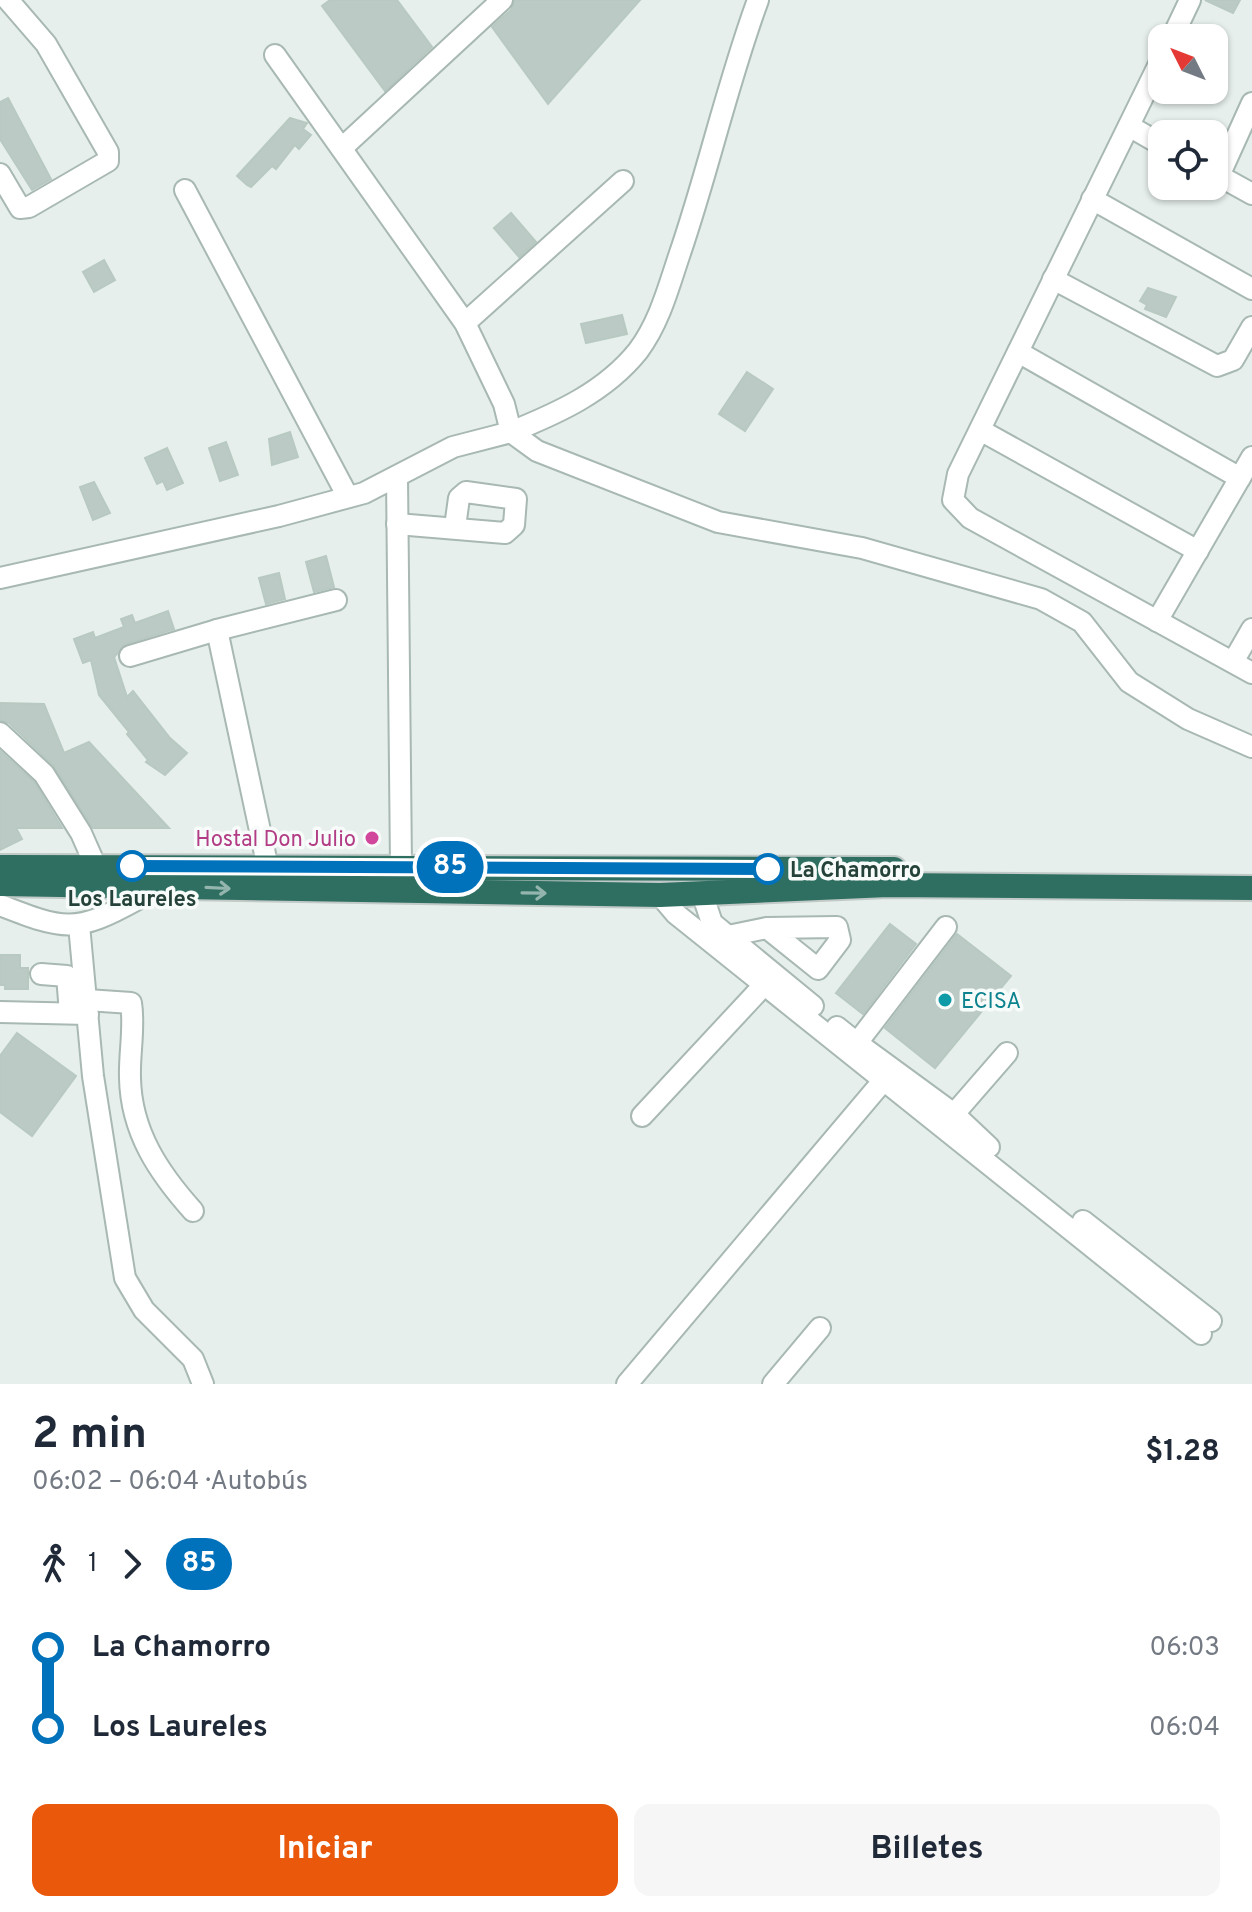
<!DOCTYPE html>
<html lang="es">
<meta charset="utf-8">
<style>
:root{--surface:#fff;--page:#f6f6f7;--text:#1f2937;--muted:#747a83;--accent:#ea580c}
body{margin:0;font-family:Overpass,sans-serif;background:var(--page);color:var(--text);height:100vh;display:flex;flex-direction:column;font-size:30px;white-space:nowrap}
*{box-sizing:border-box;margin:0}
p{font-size:26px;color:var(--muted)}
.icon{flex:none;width:44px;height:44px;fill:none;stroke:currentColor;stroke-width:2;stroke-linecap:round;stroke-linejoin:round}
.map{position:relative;height:1384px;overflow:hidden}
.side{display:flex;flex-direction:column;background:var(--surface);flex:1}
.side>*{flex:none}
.badge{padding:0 16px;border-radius:26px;font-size:28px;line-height:52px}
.needle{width:52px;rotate:312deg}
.tools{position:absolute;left:1148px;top:24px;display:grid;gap:16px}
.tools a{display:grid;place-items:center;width:80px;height:80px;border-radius:16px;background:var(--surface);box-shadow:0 2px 6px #0004;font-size:40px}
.map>.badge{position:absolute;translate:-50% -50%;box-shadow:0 0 0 4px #fff}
.legs{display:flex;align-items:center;gap:12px;height:88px;padding:0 32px;font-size:26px}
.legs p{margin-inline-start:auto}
.head{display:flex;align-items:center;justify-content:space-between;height:136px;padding:0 32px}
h1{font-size:44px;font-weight:700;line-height:60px}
.action{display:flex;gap:16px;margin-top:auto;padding:16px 32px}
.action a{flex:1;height:92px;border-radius:16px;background:var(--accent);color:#fff;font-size:32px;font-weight:700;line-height:92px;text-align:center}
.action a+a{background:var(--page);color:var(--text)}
ul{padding:0 32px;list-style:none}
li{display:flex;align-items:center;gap:28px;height:80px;font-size:30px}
li i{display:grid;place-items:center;width:12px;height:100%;margin:0 10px;background:currentColor}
li i::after{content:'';width:20px;height:20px;margin:-10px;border:6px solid;border-radius:50%;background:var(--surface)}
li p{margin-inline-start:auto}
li:first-child i{background:linear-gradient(#0000 50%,currentColor 0)}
li:last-child i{background:linear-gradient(currentColor 50%,#0000 0)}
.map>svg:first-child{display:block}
</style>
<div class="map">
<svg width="1252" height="1384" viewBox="0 0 1252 1384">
<rect width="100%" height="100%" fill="#e6efeb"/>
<g fill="#bbcac4" stroke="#b8c9c2" stroke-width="2">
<polygon points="330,0 397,0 432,47 385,91 322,6"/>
<polygon points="515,0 640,0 548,104 492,27 511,10"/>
<polygon points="1205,0 1240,0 1233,13"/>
<polygon points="1162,90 1195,90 1188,103"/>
<polygon points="8,98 51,179 32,190 0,139 0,102"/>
<polygon points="290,118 307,123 303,129 311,135 299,149 295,145 276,169 272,166 251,187 247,185 237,176"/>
<polygon points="511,213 536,242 519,257 494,228"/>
<polygon points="104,260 115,280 94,292 83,272"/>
<polygon points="1148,288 1176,297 1166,317 1145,309 1147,305 1140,301"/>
<polygon points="622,315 627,334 586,343 581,324"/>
<polygon points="747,372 773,389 745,431 719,414"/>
<polygon points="290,432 298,457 272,465 269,439"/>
<polygon points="226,442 238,475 220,481 209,448"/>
<polygon points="167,448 183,483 167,490 163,481 157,484 145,458"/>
<polygon points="94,482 110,513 93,520 80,487"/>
<polygon points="326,556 334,587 314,592 306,562"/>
<polygon points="279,573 285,599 266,604 259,578"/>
<polygon points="168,611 174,629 126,644 114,657 127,697 133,691 170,738 187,753 165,775 146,762 148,760 127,734 129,732 99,695 91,660 83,663 74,639 93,632 95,638 124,627 121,619 132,615 135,623"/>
<polygon points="0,703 44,704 64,753 89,742 169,828 93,828 53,765 9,723 0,720"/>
<polygon points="0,751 34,782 62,828 16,828 22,839 0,850"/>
<polygon points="890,924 916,944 863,1014 836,993"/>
<polygon points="957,934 1011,976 935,1068 885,1028"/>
<polygon points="0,955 20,955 20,968 28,968 28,989 5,989 5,985 0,985"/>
<polygon points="17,1033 76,1076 32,1136 0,1112 0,1056"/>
</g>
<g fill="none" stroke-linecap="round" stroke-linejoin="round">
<defs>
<g id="minor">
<polyline points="1172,38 1190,0"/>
<path d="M275 55 465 323 504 404 511 432C558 413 605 392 638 351 659 323 668 289 679 256 708 172 727 84 758 0"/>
<polyline points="1162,58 958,474 953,500 970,518 1252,673"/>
<polyline points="1129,126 1162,145"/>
<polyline points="342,148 502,0"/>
<polyline points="1214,173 1252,194"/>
<polyline points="0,174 20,208 29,207 108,161 108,152 46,44 8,0"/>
<polyline points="1219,176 1252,103"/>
<polyline points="185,190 348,497"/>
<polyline points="1092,199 1252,289"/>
<polyline points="1053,279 1217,366 1233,360 1252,327"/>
<polyline points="465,323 623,181"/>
<polyline points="1018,352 1240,478"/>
<polyline points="980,430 1198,551"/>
<polyline points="397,478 401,866"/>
<polyline points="397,524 505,533 514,525 516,499 466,492 459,498 455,527"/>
<polyline points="0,578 279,516 364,493 453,447 511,432 537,451 718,522 862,548 1041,599 1082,622 1129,682 1188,719 1252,747"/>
<polyline points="1157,621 1252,457"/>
<polyline points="130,656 217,630"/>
<polyline points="1233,662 1252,629"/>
<polyline points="0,733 44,774 81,833 96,867"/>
<polyline points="268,868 217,630 336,600"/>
<polyline points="702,893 712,923 813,1006"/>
<polyline points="660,895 676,914 1201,1334"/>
<path d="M0 905C64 930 75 934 138 899L142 885"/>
<polyline points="79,925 93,1076 125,1278 144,1310 193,1359 203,1384"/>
<polyline points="728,936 767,928 837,927 840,940 818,969 767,928"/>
<polyline points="41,974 67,976 70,1013"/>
<path d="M87 1000 131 1003C135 1027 129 1054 130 1078 131 1132 159 1173 193 1211"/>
<polyline points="0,1012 88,1014"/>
<polyline points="837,1027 857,1043 946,927"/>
<polyline points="857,1043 954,1114 1007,1053"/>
<polyline points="954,1114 989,1147"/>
<polyline points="642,1116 764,985"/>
<polyline points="1083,1221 1211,1321"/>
<polyline points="627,1384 883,1081"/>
<polyline points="773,1384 820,1328"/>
</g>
<g id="highway">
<polyline points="0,867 894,869"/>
<polyline points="0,884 660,895 888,885 1252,888"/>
</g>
</defs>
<use href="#minor" stroke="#a8b8b2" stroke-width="24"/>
<use href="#highway" stroke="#c2cac8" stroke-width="28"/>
<use href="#minor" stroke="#fff" stroke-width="20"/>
<use href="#highway" stroke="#2f6f62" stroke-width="24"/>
</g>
<defs><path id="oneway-shaft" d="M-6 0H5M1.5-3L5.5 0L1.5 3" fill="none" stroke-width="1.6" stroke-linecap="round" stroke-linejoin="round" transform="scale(2)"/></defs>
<g stroke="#93b5ae">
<use href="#oneway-shaft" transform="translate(218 888) rotate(3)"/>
<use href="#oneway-shaft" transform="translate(534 893) rotate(1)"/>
</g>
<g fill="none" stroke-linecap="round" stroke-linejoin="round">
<defs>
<polyline id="line-1" points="132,866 768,869"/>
</defs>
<use href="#line-1" stroke="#fff" stroke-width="18"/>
<use href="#line-1" stroke="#0072bc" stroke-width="12"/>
</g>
<circle fill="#d1479c" stroke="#f7fbf9" stroke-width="3" cx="372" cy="838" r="8"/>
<g fill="#fff" stroke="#0072bc" stroke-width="4">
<circle cx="132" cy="866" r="14"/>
<circle cx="768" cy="869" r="14"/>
</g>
<circle fill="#0f9aa8" stroke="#f7fbf9" stroke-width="3" cx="945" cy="1000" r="8"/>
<g text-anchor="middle" stroke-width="7" stroke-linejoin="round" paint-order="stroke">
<g font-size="22" fill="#b23c85" stroke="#f7fbf9" text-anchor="end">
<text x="356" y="846">Hostal Don Julio</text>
</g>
<g font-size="22" font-weight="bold" fill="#24423a" stroke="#f7fbf9" text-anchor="start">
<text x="790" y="877">La Chamorro</text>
<text x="132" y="906" text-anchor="middle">Los Laureles</text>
</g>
<g font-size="22" fill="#0d838f" stroke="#f7fbf9" text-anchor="start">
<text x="961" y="1008">ECISA</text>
</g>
</g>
</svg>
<div class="tools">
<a><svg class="needle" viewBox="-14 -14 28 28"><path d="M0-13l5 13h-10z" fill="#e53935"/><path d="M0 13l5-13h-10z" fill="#747a83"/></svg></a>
<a><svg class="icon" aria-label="locate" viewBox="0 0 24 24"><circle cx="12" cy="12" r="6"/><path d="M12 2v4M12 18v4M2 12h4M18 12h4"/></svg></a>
</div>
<b class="badge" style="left:450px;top:867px;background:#0072bc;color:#fff">85</b>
</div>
<section class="side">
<div class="head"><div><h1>2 min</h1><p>06:02 – 06:04 · Autobús</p></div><b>$1.28</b></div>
<div class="legs"><svg class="icon" aria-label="walk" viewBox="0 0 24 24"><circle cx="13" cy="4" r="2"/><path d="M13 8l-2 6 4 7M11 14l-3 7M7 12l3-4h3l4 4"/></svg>1<svg class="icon" aria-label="forward" viewBox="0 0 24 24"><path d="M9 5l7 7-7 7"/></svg><b class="badge" style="background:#0072bc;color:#fff">85</b></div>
<ul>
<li><i style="color:#0072bc"></i><b>La Chamorro</b><p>06:03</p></li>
<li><i style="color:#0072bc"></i><b>Los Laureles</b><p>06:04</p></li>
</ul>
<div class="action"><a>Iniciar</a><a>Billetes</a></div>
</section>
